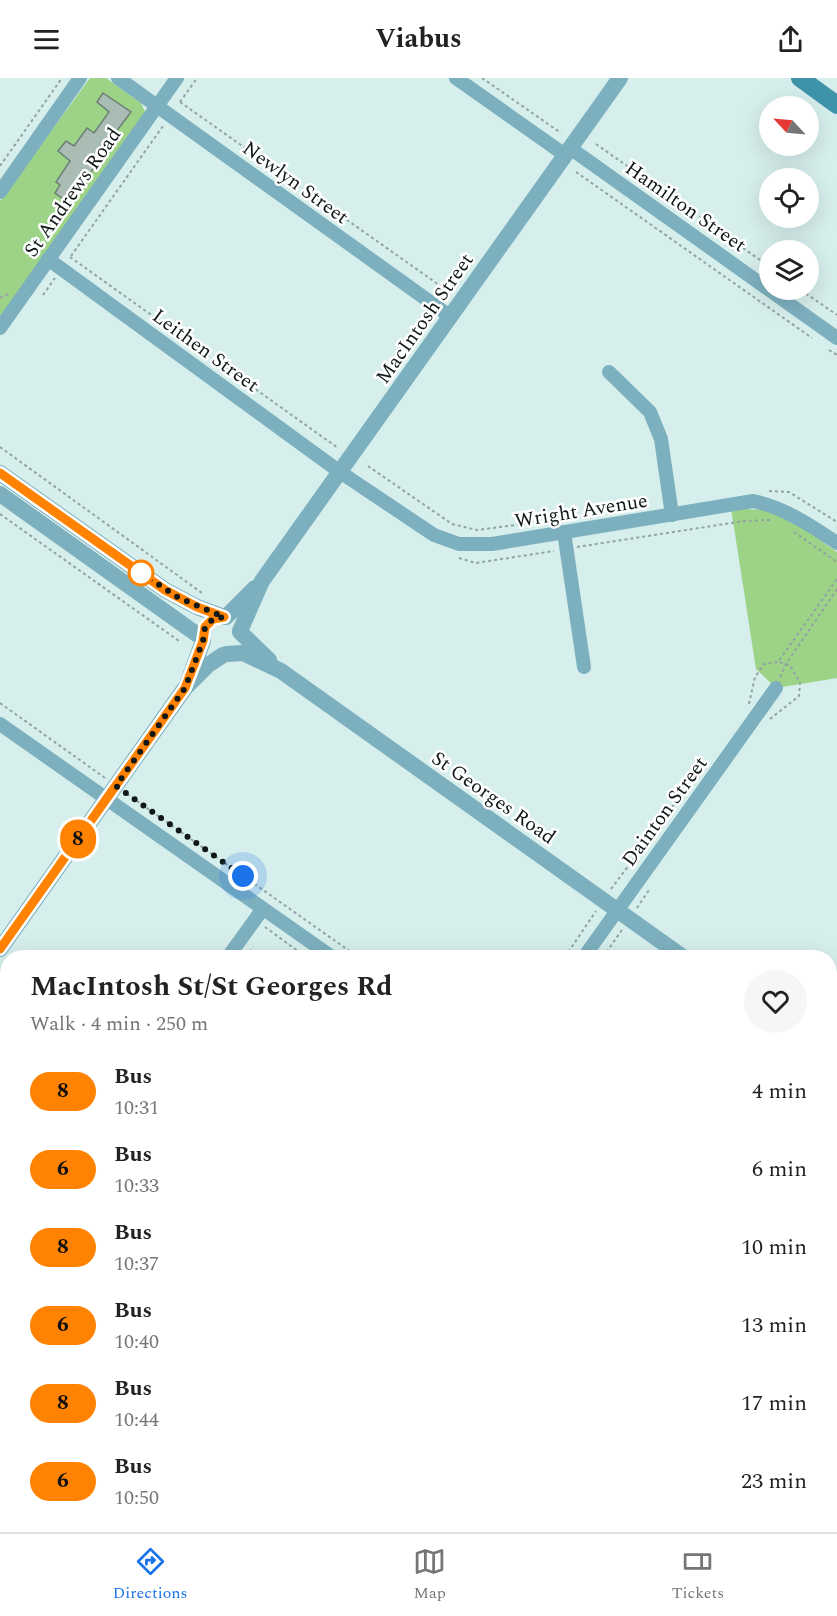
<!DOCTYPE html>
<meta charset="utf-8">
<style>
:root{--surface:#fff;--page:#f6f6f6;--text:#222;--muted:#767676;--line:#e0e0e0;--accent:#1a73e8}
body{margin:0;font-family:Spectral,serif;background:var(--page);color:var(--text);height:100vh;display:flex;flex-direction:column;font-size:22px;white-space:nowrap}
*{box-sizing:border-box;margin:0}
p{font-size:20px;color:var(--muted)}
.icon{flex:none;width:33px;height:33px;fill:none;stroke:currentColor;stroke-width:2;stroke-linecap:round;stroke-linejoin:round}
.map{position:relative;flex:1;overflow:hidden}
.side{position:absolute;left:0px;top:872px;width:837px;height:584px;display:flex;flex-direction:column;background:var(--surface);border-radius:24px 24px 0 0;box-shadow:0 6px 24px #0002}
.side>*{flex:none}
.badge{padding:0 12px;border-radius:20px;font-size:21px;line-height:39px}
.needle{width:39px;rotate:296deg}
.buttons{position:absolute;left:759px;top:18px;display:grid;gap:12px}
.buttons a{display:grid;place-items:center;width:60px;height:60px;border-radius:50%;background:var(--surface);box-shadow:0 6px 24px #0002;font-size:30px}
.you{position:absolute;width:30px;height:30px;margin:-15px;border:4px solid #fff;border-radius:50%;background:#1a73e8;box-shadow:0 0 0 9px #1a73e833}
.map>.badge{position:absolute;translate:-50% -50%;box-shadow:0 0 0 3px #fff}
.round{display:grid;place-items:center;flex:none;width:63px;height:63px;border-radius:32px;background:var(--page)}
.summary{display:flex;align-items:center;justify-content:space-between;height:102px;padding:0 30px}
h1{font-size:28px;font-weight:700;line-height:45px}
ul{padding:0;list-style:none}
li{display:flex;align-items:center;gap:18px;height:78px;padding:0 30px}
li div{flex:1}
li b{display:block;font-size:22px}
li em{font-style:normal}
li .badge{min-width:66px;font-weight:700;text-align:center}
header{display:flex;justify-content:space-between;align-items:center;height:78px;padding:0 30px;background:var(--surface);font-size:27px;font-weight:700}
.dock{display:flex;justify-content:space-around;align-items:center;height:84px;border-top:2px solid var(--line);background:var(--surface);font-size:16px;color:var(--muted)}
.dock a{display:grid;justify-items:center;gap:3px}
.dock .selected{color:var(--accent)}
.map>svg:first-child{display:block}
</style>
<header><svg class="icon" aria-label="menu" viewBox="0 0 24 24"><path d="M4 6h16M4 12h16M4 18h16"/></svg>Viabus<svg class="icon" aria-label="share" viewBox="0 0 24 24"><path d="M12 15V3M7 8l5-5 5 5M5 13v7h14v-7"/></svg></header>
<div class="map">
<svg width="837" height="1454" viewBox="0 0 837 1454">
<rect width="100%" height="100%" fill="#d6eeec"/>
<g fill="#9cd387">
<polygon points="90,0 106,0 141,25 145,34 0,240 0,123"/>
<polygon points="731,430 778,433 837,474 837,600 776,610 756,591"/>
<polygon points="830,1130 837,1135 837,1248 830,1259"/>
<polygon points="57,1448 178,1448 188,1454 59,1454"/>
</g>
<polygon fill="#aabdb4" stroke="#6c7e75" stroke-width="1.5" points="103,15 131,34 106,67 109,69 69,125 55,115 60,107 56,104 70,83 58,73 66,63 74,68 87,50 94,55 109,34 97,24"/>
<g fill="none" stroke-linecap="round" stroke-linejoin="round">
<g stroke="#91a3a2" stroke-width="2" stroke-dasharray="3 3" stroke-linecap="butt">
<polyline points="482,0 561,55"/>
<polyline points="180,24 449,214"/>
<polyline points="180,24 197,0"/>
<polyline points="596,66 770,189"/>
<polyline points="0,88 62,0"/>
<polyline points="576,94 812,260"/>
<polyline points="71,178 163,48"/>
<polyline points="70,179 338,370"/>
<polyline points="801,212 837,237"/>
<polyline points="43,217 55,200"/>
<polyline points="0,220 8,216"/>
<polyline points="829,272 837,277"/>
<polyline points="0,369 202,515"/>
<polyline points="368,388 452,446 477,452 538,444"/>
<polyline points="769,413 789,414 837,444"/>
<polyline points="0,436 179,563"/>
<polyline points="794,454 837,484"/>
<polyline points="577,469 744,443 771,442"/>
<polyline points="459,480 476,485 554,473"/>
<polyline points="780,599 786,586 837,511"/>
<polyline points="0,625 105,700"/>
<polyline points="749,626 755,599 764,586 778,584 837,501"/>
<polyline points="770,641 799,618 800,605 790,587 778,584"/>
<polyline points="127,716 358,879"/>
<polyline points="611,811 694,700"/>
<polyline points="637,830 649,812"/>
<polyline points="265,849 306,879"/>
<polyline points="246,879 253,869"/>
<polyline points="565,879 596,833"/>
<polyline points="603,879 622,852"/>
<polyline points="2,1178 8,1170"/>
<polyline points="0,1234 8,1240"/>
<polyline points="0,1433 8,1439"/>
<polyline points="13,1448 15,1454"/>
<polyline points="64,1448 71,1454"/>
<polyline points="300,1448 309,1454"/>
<polyline points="357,1448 366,1454"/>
</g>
<g stroke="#7db0bf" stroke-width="14">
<polyline points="118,0 451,239"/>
<polyline points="456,0 565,77"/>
<polyline points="570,70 837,260"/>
<polyline points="0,114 80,0"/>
<path d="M48 181 340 394 434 457 459 466H492L753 423C785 430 810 447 837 465"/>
<polyline points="0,250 177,0"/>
<polyline points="609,294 650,334 661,361 672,437"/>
<polyline points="564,454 584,589"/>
<polyline points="0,646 332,879"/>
<polyline points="228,879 262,832"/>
<polyline points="584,879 776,610"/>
<polyline points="0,951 8,957"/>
<polyline points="0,1201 8,1190"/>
<polyline points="0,1217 8,1222"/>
<polyline points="830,1296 837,1301"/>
<polyline points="0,1417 8,1422"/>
<polyline points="325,1448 334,1454"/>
<polyline points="32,1454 33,1448"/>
<polyline points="448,1454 452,1448"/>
</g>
<g stroke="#7db0bf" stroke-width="16">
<polyline points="0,395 165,512 197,529 224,539"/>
<polyline points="0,416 202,560"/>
<polyline points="226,539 255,510"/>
<polyline points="240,553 262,503 620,0"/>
<polyline points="240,554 269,582"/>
<polyline points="226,576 243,575 281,593 683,879"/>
<polyline points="188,604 203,563"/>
<polyline points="0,871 185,610 208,587 223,577"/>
<polyline points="830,983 837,988"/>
<polyline points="830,1292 837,1282"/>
<polyline points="715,1454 719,1448"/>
</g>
<polyline stroke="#3f94aa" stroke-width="18" points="800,0 837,27"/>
</g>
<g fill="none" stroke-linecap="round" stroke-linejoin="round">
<defs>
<polyline id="line" points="0,395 165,512 197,529 224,539 213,541 205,549 203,563 185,610 0,871"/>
</defs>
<use href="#line" stroke="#fff" stroke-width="14"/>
<use href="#line" stroke="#ff8200" stroke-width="9"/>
<polyline stroke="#101818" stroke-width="6" stroke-dasharray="0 10.8" points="141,495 179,520 224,539 213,541 205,549 203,563 185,610 116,708 243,798"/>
</g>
<circle fill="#fff" stroke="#ff8200" stroke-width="3" cx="141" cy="495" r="12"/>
<g text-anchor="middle" stroke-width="5" stroke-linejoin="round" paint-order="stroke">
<g font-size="20" fill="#101818" stroke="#fff">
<text transform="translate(296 104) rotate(36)" y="7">Newlyn Street</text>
<text transform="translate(72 114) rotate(-55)" y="7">St Andrews Road</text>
<text transform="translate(686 128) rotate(35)" y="7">Hamilton Street</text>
<text transform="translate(424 240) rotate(-55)" y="7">MacIntosh Street</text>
<text transform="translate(206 272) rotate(36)" y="7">Leithen Street</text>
<text transform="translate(581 432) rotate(-9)" y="7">Wright Avenue</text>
<text transform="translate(494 719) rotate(35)" y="7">St Georges Road</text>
<text transform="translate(664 733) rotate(-54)" y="7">Dainton Street</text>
</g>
</g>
</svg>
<div class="buttons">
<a><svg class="needle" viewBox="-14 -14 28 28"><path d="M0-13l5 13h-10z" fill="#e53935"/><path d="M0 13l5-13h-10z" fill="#767676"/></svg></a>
<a><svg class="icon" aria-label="locate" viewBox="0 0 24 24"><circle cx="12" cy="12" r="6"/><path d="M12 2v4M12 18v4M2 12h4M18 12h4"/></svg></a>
<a><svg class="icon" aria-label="layers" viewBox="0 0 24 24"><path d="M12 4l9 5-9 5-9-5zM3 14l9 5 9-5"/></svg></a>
</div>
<div class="you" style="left:243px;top:798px"></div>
<b class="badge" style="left:78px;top:761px;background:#ff8200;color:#111">8</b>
<section class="side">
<div class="summary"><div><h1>MacIntosh St/St Georges Rd</h1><p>Walk · 4 min · 250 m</p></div><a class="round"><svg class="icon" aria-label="heart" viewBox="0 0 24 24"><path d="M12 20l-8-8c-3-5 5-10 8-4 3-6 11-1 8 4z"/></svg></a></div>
<ul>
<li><span class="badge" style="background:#ff8200;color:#111">8</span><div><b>Bus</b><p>10:31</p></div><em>4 min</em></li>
<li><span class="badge" style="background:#ff8200;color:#111">6</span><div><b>Bus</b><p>10:33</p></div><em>6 min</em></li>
<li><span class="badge" style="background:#ff8200;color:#111">8</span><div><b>Bus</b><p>10:37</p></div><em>10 min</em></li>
<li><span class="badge" style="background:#ff8200;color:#111">6</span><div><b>Bus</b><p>10:40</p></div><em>13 min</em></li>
<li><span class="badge" style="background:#ff8200;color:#111">8</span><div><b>Bus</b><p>10:44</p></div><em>17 min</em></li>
<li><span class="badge" style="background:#ff8200;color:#111">6</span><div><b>Bus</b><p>10:50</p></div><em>23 min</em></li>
</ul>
</section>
</div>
<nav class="dock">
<a class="selected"><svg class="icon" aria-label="directions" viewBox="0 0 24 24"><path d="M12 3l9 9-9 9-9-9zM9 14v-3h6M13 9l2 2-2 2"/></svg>Directions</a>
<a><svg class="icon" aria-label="map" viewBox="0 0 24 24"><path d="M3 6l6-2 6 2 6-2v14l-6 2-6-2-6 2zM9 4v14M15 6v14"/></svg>Map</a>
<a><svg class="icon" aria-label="tickets" viewBox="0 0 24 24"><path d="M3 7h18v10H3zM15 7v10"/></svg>Tickets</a>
</nav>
